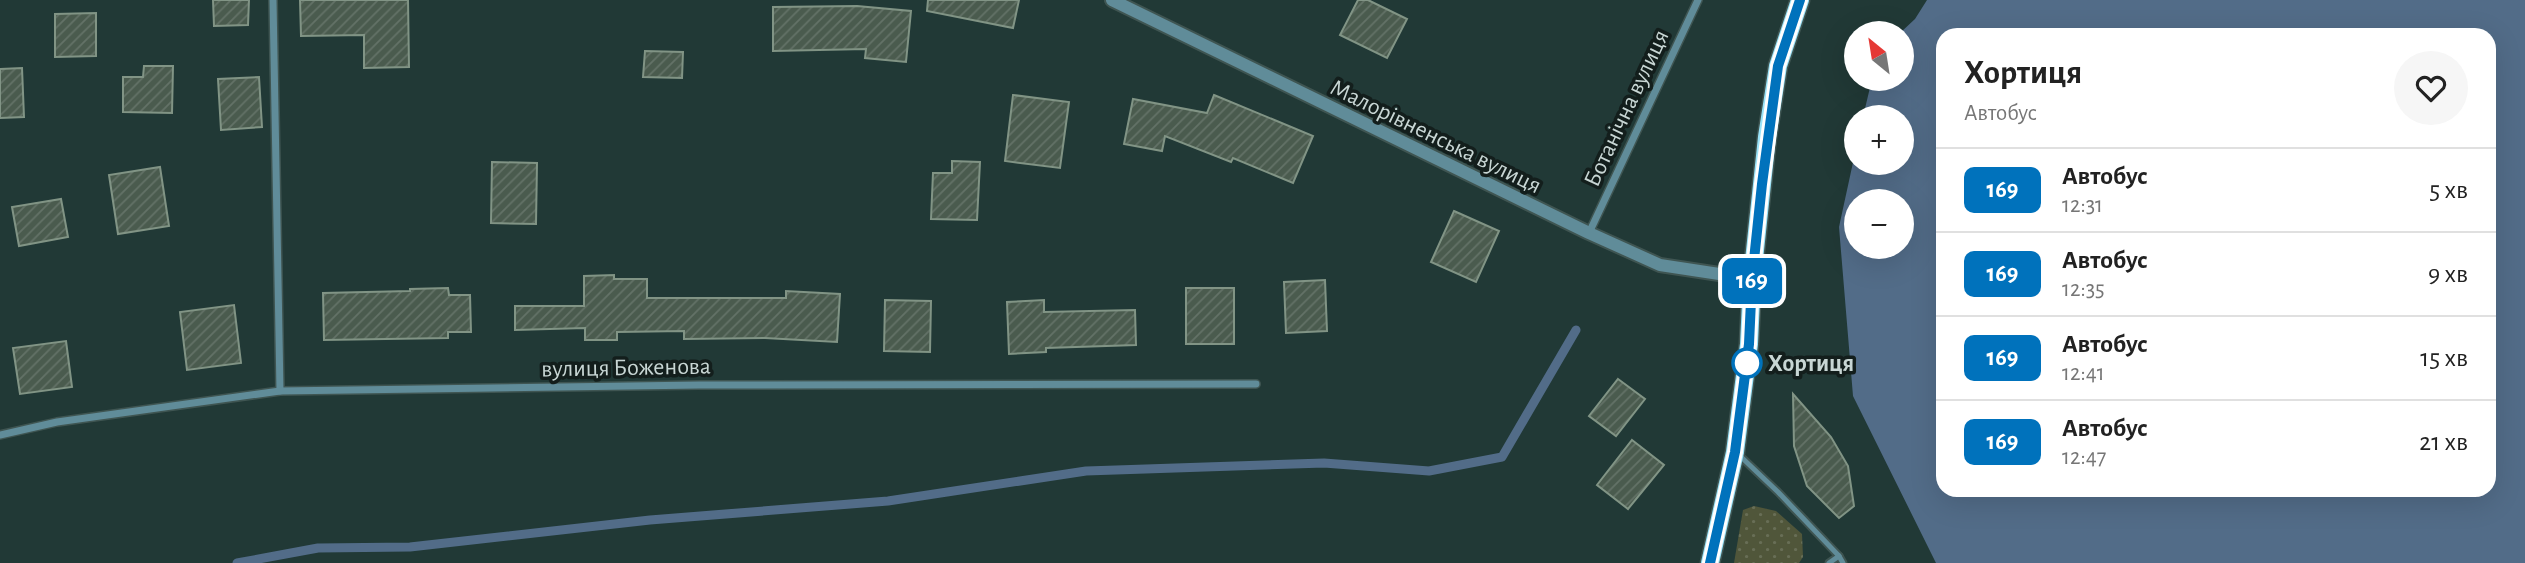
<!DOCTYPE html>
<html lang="uk">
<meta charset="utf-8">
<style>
:root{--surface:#fff;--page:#f6f6f6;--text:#222;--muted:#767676;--line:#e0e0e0}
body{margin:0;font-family:"Alegreya Sans",sans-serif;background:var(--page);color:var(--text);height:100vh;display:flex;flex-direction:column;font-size:26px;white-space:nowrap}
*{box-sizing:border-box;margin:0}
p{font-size:23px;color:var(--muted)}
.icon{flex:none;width:38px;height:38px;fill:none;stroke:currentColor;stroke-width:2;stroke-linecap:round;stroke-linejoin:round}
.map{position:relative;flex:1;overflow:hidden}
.drawer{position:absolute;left:1936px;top:28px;width:560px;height:469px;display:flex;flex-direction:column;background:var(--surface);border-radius:21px;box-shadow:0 7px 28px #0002}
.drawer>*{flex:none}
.badge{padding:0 14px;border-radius:10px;font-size:24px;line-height:46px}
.needle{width:46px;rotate:330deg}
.fabs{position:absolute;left:1844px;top:21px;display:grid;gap:14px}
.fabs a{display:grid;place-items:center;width:70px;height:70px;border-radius:50%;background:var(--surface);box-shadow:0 7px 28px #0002;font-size:35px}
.map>.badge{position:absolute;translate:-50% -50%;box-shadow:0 0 0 4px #fff}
.round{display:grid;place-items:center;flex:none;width:74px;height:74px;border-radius:37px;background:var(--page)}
.summary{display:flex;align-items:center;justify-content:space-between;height:119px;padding:0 28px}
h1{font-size:33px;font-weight:700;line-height:52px}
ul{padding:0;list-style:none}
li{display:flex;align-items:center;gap:21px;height:84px;padding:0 28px;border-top:2px solid var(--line)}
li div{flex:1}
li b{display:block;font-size:26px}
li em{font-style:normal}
li .badge{min-width:77px;font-weight:700;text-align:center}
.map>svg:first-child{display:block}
</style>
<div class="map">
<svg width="2525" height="563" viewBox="0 0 2525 563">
<defs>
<pattern id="grass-dots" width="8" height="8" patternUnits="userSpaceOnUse" patternTransform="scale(1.75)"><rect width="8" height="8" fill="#50563a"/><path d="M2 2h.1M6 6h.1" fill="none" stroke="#686e56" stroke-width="1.8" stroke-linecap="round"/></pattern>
<pattern id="building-hatch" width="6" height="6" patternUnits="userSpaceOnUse" patternTransform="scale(1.75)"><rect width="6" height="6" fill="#4a5b4e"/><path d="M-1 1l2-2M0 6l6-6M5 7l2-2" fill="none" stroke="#637267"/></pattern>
</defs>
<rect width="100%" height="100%" fill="#213936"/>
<polygon fill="url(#grass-dots)" points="1754,506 1776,511 1802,534 1803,557 1799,563 1734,563 1743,510"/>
<path fill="#526c88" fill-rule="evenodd" d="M1927 0H2525V563H1936L1853 396 1839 227 1857 144V163H1902V117H1863L1872 79H1902L1900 33 1915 19ZM1942 35H2488V490H1942ZM1857 201H1902V247H1857Z"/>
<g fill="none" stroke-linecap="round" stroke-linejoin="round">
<polyline stroke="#526c88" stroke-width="9" points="237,563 318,548 410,547 650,520 888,501 1086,471 1324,463 1429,471 1502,457 1576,330"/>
</g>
<g fill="url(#building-hatch)" stroke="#819485" stroke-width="2">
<polygon points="213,0 249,0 248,25 214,26"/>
<polygon points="300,0 408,0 409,67 364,68 364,35 301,36"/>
<polygon points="928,0 1019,0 1013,28 927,11"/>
<polygon points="1358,0 1368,0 1407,19 1387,58 1340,35"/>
<polygon points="857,6 911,11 906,62 865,58 866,49 773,51 773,7"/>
<polygon points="96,13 96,56 55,57 55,14"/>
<polygon points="645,51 683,52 682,78 643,77"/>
<polygon points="144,66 173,66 172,113 123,112 123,77 143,77"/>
<polygon points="22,68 24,117 0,118 0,69"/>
<polygon points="259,77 262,127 221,130 218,79"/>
<polygon points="1013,95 1069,102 1060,168 1005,161"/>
<polygon points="1214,95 1313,136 1293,183 1233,158 1231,162 1165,136 1162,151 1124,144 1133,99 1207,113"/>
<polygon points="952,161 980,162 977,220 931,219 933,173 952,173"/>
<polygon points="492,162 537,163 536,224 491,223"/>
<polygon points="160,167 169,226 118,234 109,175"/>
<polygon points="61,199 68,237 19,246 12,207"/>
<polygon points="1454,211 1499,231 1476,282 1431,262"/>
<polygon points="614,275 614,279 647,279 647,298 786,298 786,291 840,294 837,342 765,338 684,339 684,331 617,332 617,340 585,340 585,328 515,330 515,306 584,306 584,276"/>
<polygon points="1325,280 1327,331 1286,333 1284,282"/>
<polygon points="448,288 449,295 470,295 471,332 448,332 448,338 324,340 323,293 410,291 410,289"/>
<rect x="1186" y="288" width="48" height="56"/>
<polygon points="885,300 931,301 930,352 884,351"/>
<polygon points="1044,300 1044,312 1135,310 1136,345 1046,348 1046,352 1009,354 1007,302"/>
<polygon points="234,305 241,363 187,370 180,312"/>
<polygon points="66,341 72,387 20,394 13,348"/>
<polygon points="1618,379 1645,399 1616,436 1589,416"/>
<polygon points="1793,394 1831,437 1848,466 1854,506 1839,518 1807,486 1794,446"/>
<polygon points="1632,440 1664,465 1628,509 1597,485"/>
</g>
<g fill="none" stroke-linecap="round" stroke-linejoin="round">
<defs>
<g id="service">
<polyline points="1739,455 1778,492 1839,556 1843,563"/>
<polyline points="1829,563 1839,556"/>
</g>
<g id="minor">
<polyline points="273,0 280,391"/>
<polyline points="1589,233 1698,0"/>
<polyline points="0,435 57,422 280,391 699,385 1256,384"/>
</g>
<polyline id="tertiary" points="1112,0 1589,233 1660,265 1752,279"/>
<polyline id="primary" points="1710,563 1735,452 1749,344 1752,279 1767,137 1778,66 1800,0"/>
</defs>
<use href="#service" stroke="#3f5552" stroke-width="9"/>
<use href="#minor" stroke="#3f5552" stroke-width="10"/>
<use href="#tertiary" stroke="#3f5552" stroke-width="16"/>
<use href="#primary" stroke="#3f5552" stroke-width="21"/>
<use href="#service" stroke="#608c99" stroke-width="5"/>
<use href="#minor" stroke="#608c99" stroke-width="7"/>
<use href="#tertiary" stroke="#608c99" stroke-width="12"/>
<use href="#primary" stroke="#99e2f7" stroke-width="18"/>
</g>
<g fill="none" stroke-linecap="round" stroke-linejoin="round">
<defs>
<polyline id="line" points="1710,563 1735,452 1749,344 1752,279 1762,184 1778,66 1800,0"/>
</defs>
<use href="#line" stroke="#fff" stroke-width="16"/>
<use href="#line" stroke="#0072bc" stroke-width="10"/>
</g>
<circle fill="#fff" stroke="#0072bc" stroke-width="3.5" cx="1747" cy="363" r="14"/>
<g text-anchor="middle" stroke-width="7" stroke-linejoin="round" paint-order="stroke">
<g font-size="24" fill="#c8d6d4" stroke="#131e1c">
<text transform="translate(1626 108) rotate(-65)" y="8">Ботанічна вулиця</text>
<text transform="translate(1436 136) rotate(26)" y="8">Малорівненська вулиця</text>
<text transform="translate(626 367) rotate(-1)" y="8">вулиця Боженова</text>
</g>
<g font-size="24" font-weight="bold" fill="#c8d6d4" stroke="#131e1c" text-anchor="start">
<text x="1768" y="371">Хортиця</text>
</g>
</g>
</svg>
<div class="fabs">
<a><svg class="needle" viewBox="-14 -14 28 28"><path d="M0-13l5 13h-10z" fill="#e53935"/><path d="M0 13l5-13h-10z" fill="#767676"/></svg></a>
<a>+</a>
<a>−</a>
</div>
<b class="badge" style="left:1752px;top:281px;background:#0072bc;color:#fff">169</b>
<section class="drawer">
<div class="summary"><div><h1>Хортиця</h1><p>Автобус</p></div><a class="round"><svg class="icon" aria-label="heart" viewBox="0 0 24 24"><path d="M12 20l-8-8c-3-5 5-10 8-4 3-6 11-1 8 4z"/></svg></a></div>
<ul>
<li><span class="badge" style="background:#0072bc;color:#fff">169</span><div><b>Автобус</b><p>12:31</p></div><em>5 хв</em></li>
<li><span class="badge" style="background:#0072bc;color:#fff">169</span><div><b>Автобус</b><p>12:35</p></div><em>9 хв</em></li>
<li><span class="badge" style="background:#0072bc;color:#fff">169</span><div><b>Автобус</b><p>12:41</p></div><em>15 хв</em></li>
<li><span class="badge" style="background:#0072bc;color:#fff">169</span><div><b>Автобус</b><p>12:47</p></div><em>21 хв</em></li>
</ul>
</section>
</div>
